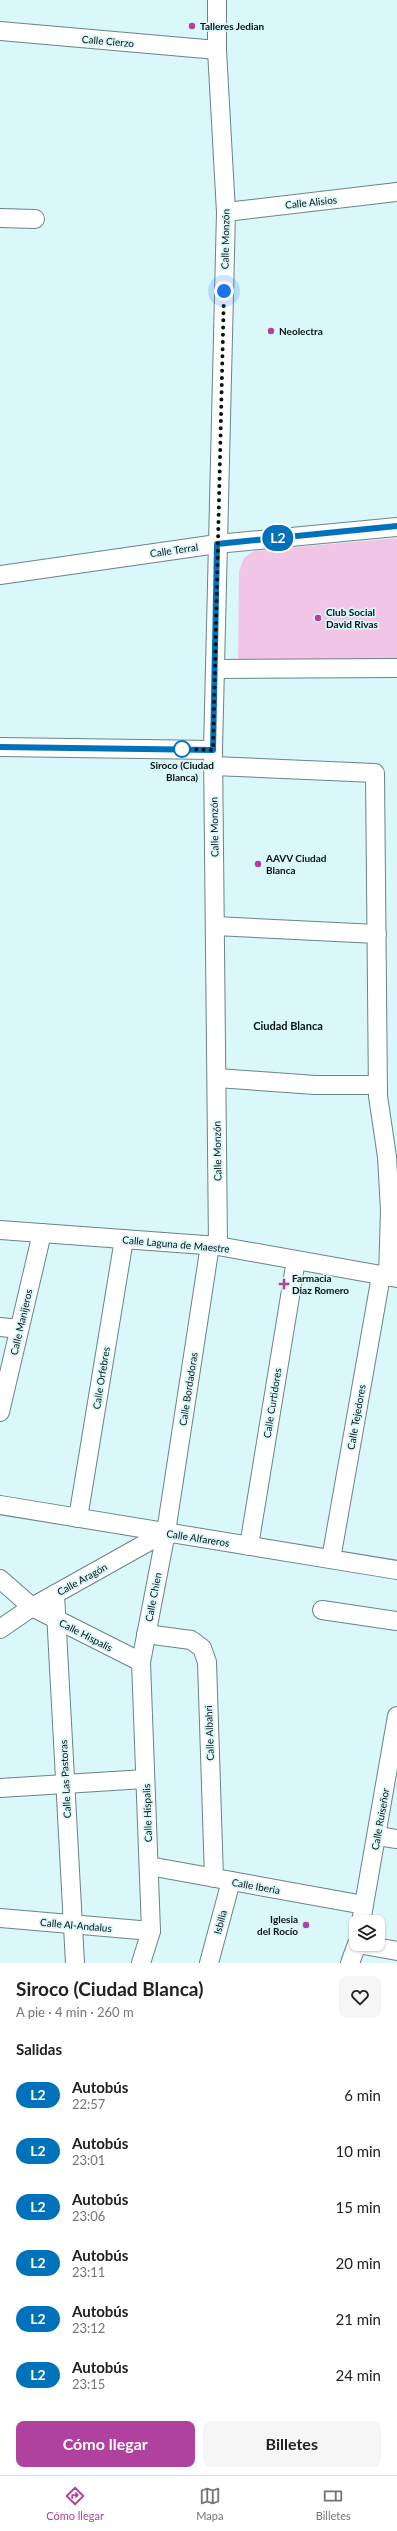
<!DOCTYPE html>
<html lang="es">
<meta charset="utf-8">
<style>
:root{--surface:#fff;--page:#f6f6f6;--text:#202124;--muted:#757577;--line:#e0e0e0;--accent:#b0419e}
body{margin:0;font-family:Lato,sans-serif;background:var(--page);color:var(--text);height:100vh;display:flex;flex-direction:column;font-size:15px;white-space:nowrap}
*{box-sizing:border-box;margin:0}
p{font-size:13px;color:var(--muted)}
.icon{flex:none;width:22px;height:22px;fill:none;stroke:currentColor;stroke-width:2;stroke-linecap:round;stroke-linejoin:round}
.map{position:relative;height:1963px;overflow:hidden}
.drawer{display:flex;flex-direction:column;background:var(--surface);flex:1}
.drawer>*{flex:none}
.badge{padding:0 8px;border-radius:13px;font-size:14px;line-height:26px}
.fabs{position:absolute;left:349px;top:1915px;display:grid;gap:8px}
.fabs a{display:grid;place-items:center;width:36px;height:36px;border-radius:8px;background:var(--surface);box-shadow:0 1px 3px #0004;font-size:20px}
.you{position:absolute;width:20px;height:20px;margin:-10px;border:3px solid #fff;border-radius:50%;background:#1a73e8;box-shadow:0 0 0 6px #1a73e833}
.map>.badge{position:absolute;translate:-50% -50%;box-shadow:0 0 0 2px #fff}
h2{padding:0 16px;font-size:15px;line-height:36px}
.round{display:grid;place-items:center;flex:none;width:42px;height:42px;border-radius:8px;background:var(--page)}
.summary{display:flex;align-items:center;justify-content:space-between;height:68px;padding:0 16px}
h1{font-size:19px;font-weight:700;line-height:30px}
.action{display:flex;gap:8px;margin-top:auto;padding:8px 16px}
.action a{flex:1;height:46px;border-radius:8px;background:var(--accent);color:#fff;font-size:16px;font-weight:700;line-height:46px;text-align:center}
.action a+a{background:var(--page);color:var(--text)}
ul{padding:0;list-style:none}
li{display:flex;align-items:center;gap:12px;height:56px;padding:0 16px}
li div{flex:1}
li b{display:block;font-size:15px}
li em{font-style:normal}
li .badge{min-width:44px;font-weight:700;text-align:center}
.dock{display:flex;justify-content:space-around;align-items:center;height:56px;border-top:1px solid var(--line);background:var(--surface);font-size:11px;color:var(--muted)}
.dock a{display:grid;justify-items:center;gap:2px}
.dock .on{color:var(--accent)}
.map>svg:first-child{display:block}
</style>
<div class="map">
<svg width="397" height="1963" viewBox="0 0 397 1963">
<rect width="100%" height="100%" fill="#daf7fa"/>
<polygon fill="#f1c5e6" points="397,538 397,664 238,664 239,571 244,558 254,551"/>
<g fill="none" stroke-linecap="round" stroke-linejoin="round">
<defs>
<g id="minor">
<polyline points="217,0 217,50 226,212 213,750 218,1246"/>
<polyline points="0,31 217,50"/>
<polyline points="226,212 397,192"/>
<polyline points="0,218 35,219"/>
<polyline points="0,575 217,544 397,527"/>
<polyline points="215,669 397,668"/>
<polyline points="0,747 213,750"/>
<polyline points="213,766 375,773 378,1096 387,1157 390,1210 388,1277"/>
<polyline points="215,926 377,934"/>
<polyline points="217,1078 315,1085 378,1085"/>
<polyline points="0,1230 218,1246 397,1278"/>
<polyline points="0,1327 19,1329"/>
<polyline points="0,1412 42,1233"/>
<polyline points="0,1505 397,1570"/>
<polyline points="78,1518 124,1239"/>
<polyline points="249,1546 296,1260"/>
<polyline points="331,1559 381,1276"/>
<polyline points="0,1579 32,1607 141,1662"/>
<polyline points="55,1594 75,1963"/>
<polyline points="322,1610 397,1621"/>
<polyline points="0,1629 32,1607 166,1532"/>
<polyline points="146,1634 191,1640 202,1648 207,1662 214,1878"/>
<polyline points="0,1788 145,1779"/>
<polyline points="378,1836 397,1839"/>
<polyline points="149,1866 364,1905"/>
<polyline points="0,1918 151,1931"/>
<polyline points="361,1922 397,1716"/>
<polyline points="358,1944 397,1951"/>
<polyline points="141,1963 151,1931 141,1662 166,1532 210,1245"/>
<polyline points="209,1963 231,1881"/>
<polyline points="350,1963 357,1944"/>
</g>
</defs>
<use href="#minor" stroke="#6a8487" stroke-width="20"/>
<use href="#minor" stroke="#fff" stroke-width="18"/>
</g>
<g fill="none" stroke-linecap="round" stroke-linejoin="round">
<defs>
<polyline id="line" points="0,747 213,750 217,544 397,526"/>
</defs>
<use href="#line" stroke="#fff" stroke-width="9"/>
<use href="#line" stroke="#0072bc" stroke-width="6"/>
<polyline stroke="#071112" stroke-width="4" stroke-dasharray="0 7.2" points="182,749 213,750 224,291"/>
</g>
<g fill="#b0419e" stroke="#daf7fa" stroke-width="1.5">
<circle cx="192" cy="26" r="4"/>
<circle cx="271" cy="331" r="4"/>
<circle cx="318" cy="618" r="4"/>
<circle cx="258" cy="864" r="4"/>
<path d="M282 1278h4v4h4v4h-4v4h-4v-4h-4v-4h4z"/>
<circle cx="306" cy="1925" r="4"/>
</g>
<circle fill="#fff" stroke="#0072bc" stroke-width="2" cx="182" cy="749" r="8"/>
<g text-anchor="middle" stroke-width="3.5" stroke-linejoin="round" paint-order="stroke">
<g font-size="10" font-weight="bold" fill="#071112" stroke="#daf7fa" text-anchor="start">
<text x="200" y="30">Talleres Jedian</text>
<text x="279" y="335">Neolectra</text>
<text x="326" y="616">Club Social<tspan x="326" dy="12">David Rivas</tspan></text>
<text x="266" y="862">AAVV Ciudad<tspan x="266" dy="12">Blanca</tspan></text>
<text x="292" y="1282">Farmacia<tspan x="292" dy="12">Diaz Romero</tspan></text>
<text x="298" y="1923" text-anchor="end">Iglesia<tspan x="298" dy="12">del Rocío</tspan></text>
</g>
<g font-size="10" fill="#071112" stroke="#daf7fa">
<text transform="translate(108 41) rotate(5)" y="4">Calle Cierzo</text>
<text transform="translate(311 202) rotate(-6)" y="4">Calle Alisios</text>
<text transform="translate(225 239) rotate(-89)" y="4">Calle Monzón</text>
<text transform="translate(174 550) rotate(-8)" y="4">Calle Terral</text>
<text transform="translate(214 827) rotate(-91)" y="4">Calle Monzón</text>
<text transform="translate(217 1151) rotate(-91)" y="4">Calle Monzón</text>
<text transform="translate(176 1244) rotate(5)" y="4">Calle Laguna de Maestre</text>
<text transform="translate(21 1322) rotate(-77)" y="4">Calle Manijeros</text>
<text transform="translate(101 1378) rotate(-81)" y="4">Calle Orfebres</text>
<text transform="translate(188 1389) rotate(-81)" y="4">Calle Bordadoras</text>
<text transform="translate(272 1403) rotate(-81)" y="4">Calle Curtidores</text>
<text transform="translate(356 1417) rotate(-80)" y="4">Calle Tejedores</text>
<text transform="translate(198 1538) rotate(9)" y="4">Calle Alfareros</text>
<text transform="translate(82 1579) rotate(-29)" y="4">Calle Aragón</text>
<text transform="translate(153 1597) rotate(-79)" y="4">Calle Chien</text>
<text transform="translate(86 1635) rotate(27)" y="4">Calle Hispalis</text>
<text transform="translate(209 1733) rotate(-92)" y="4">Calle Albahri</text>
<text transform="translate(65 1779) rotate(-93)" y="4">Calle Las Pastoras</text>
<text transform="translate(147 1813) rotate(-92)" y="4">Calle Híspalis</text>
<text transform="translate(380 1819) rotate(-80)" y="4">Calle Ruiseñor</text>
<text transform="translate(256 1886) rotate(10)" y="4">Calle Iberia</text>
<text transform="translate(220 1922) rotate(-75)" y="4">Isbilia</text>
<text transform="translate(76 1925) rotate(5)" y="4">Calle Al-Andalus</text>
</g>
<g font-size="10" font-weight="bold" fill="#071112" stroke="#daf7fa">
<text x="182" y="769">Siroco (Ciudad<tspan x="182" dy="12">Blanca)</tspan></text>
</g>
<g font-size="11" font-weight="bold" fill="#071112" stroke="#daf7fa">
<text x="288" y="1030">Ciudad Blanca</text>
</g>
</g>
</svg>
<div class="fabs">
<a><svg class="icon" aria-label="layers" viewBox="0 0 24 24"><path d="M12 4l9 5-9 5-9-5zM3 14l9 5 9-5"/></svg></a>
</div>
<div class="you" style="left:224px;top:291px"></div>
<b class="badge" style="left:278px;top:538px;background:#0072bc;color:#fff">L2</b>
</div>
<section class="drawer">
<div class="summary"><div><h1>Siroco (Ciudad Blanca)</h1><p>A pie · 4 min · 260 m</p></div><a class="round"><svg class="icon" aria-label="heart" viewBox="0 0 24 24"><path d="M12 20l-8-8c-3-5 5-10 8-4 3-6 11-1 8 4z"/></svg></a></div>
<h2>Salidas</h2>
<ul>
<li><span class="badge" style="background:#0072bc;color:#fff">L2</span><div><b>Autobús</b><p>22:57</p></div><em>6 min</em></li>
<li><span class="badge" style="background:#0072bc;color:#fff">L2</span><div><b>Autobús</b><p>23:01</p></div><em>10 min</em></li>
<li><span class="badge" style="background:#0072bc;color:#fff">L2</span><div><b>Autobús</b><p>23:06</p></div><em>15 min</em></li>
<li><span class="badge" style="background:#0072bc;color:#fff">L2</span><div><b>Autobús</b><p>23:11</p></div><em>20 min</em></li>
<li><span class="badge" style="background:#0072bc;color:#fff">L2</span><div><b>Autobús</b><p>23:12</p></div><em>21 min</em></li>
<li><span class="badge" style="background:#0072bc;color:#fff">L2</span><div><b>Autobús</b><p>23:15</p></div><em>24 min</em></li>
</ul>
<div class="action"><a>Cómo llegar</a><a>Billetes</a></div>
</section>
<nav class="dock">
<a class="on"><svg class="icon" aria-label="directions" viewBox="0 0 24 24"><path d="M12 3l9 9-9 9-9-9zM9 14v-3h6M13 9l2 2-2 2"/></svg>Cómo llegar</a>
<a><svg class="icon" aria-label="map" viewBox="0 0 24 24"><path d="M3 6l6-2 6 2 6-2v14l-6 2-6-2-6 2zM9 4v14M15 6v14"/></svg>Mapa</a>
<a><svg class="icon" aria-label="tickets" viewBox="0 0 24 24"><path d="M3 7h18v10H3zM15 7v10"/></svg>Billetes</a>
</nav>
